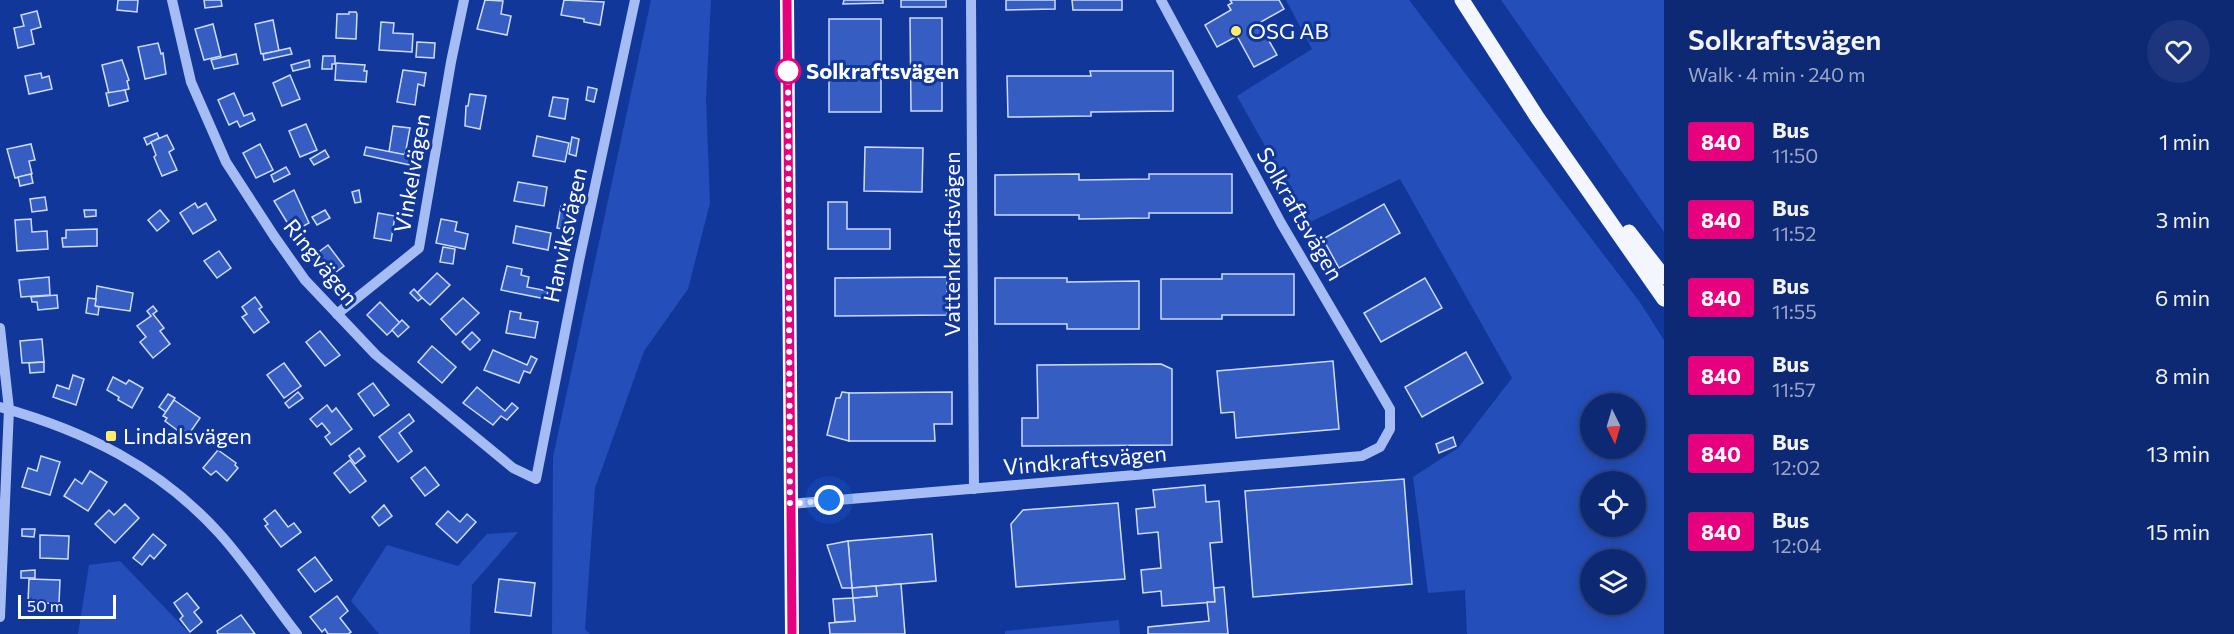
<!DOCTYPE html>
<meta charset="utf-8">
<style>
:root{--surface:#0e2974;--page:#1c357c;--text:#f1f3f6;--muted:#9ba6c5;--line:#2e4586}
body{margin:0;font-family:Commissioner,sans-serif;background:var(--page);color:var(--text);height:100vh;display:flex;flex-direction:column;font-size:22px;white-space:nowrap}
*{box-sizing:border-box;margin:0}
p{font-size:20px;color:var(--muted)}
.icon{flex:none;width:33px;height:33px;fill:none;stroke:currentColor;stroke-width:2;stroke-linecap:round;stroke-linejoin:round}
.map{position:relative;flex:1;overflow:hidden}
.side{display:flex;flex-direction:column;background:var(--surface);width:570px}
.side>*{flex:none}
.badge{padding:0 12px;border-radius:4px;font-size:21px;line-height:39px}
.needle{width:39px;rotate:175deg}
.fabs{position:absolute;left:1580px;top:393px;display:grid;gap:12px}
.fabs a{display:grid;place-items:center;width:66px;height:66px;border-radius:50%;background:var(--surface);box-shadow:0 3px 15px #0003,0 0 0 2px var(--line);font-size:30px}
.scale{position:absolute;left:18px;bottom:15px;width:98px;box-sizing:border-box;padding-left:6px;border:3px solid #fff;border-top:0;font-size:16px;line-height:21px;white-space:nowrap;color:#fff;-webkit-text-stroke:4px #12379b;paint-order:stroke}
.you{position:absolute;width:30px;height:30px;margin:-15px;border:4px solid #fff;border-radius:50%;background:#1a73e8;box-shadow:0 0 0 9px #1a73e833}
.map>.badge{position:absolute;translate:-50% -50%;box-shadow:0 0 0 3px #fff}
.round{display:grid;place-items:center;flex:none;width:63px;height:63px;border-radius:32px;background:var(--page)}
.head{display:flex;align-items:center;justify-content:space-between;height:102px;padding:0 24px}
h1{font-size:28px;font-weight:600;line-height:45px}
ul{padding:0;list-style:none}
li{display:flex;align-items:center;gap:18px;height:78px;padding:0 24px}
li div{flex:1}
li b{display:block;font-size:22px}
li em{font-style:normal}
li .badge{min-width:66px;font-weight:700;text-align:center}
main{display:flex;flex:1;min-height:0}
.map>svg:first-child{display:block}
</style>
<main>
<div class="map">
<svg width="1664" height="634" viewBox="0 0 1664 634">
<rect width="100%" height="100%" fill="#12379b"/>
<g fill="#244fba" fill-rule="evenodd">
<polygon points="651,0 711,0 706,98 710,203 688,289 644,351 595,488 585,629 590,634 552,634 553,457"/>
<path d="M1286 0H1409L1639 301 1664 340V634H1467L1465 590 1428 593 1413 477 1458 448 1512 378 1400 179 1308 223 1237 96 1312 49ZM1590 404H1635V448H1590ZM1590 482H1635V526H1590ZM1590 560H1635V604H1590Z"/>
<polygon points="1501,0 1664,0 1664,232"/>
<polygon points="518,532 472,585 470,634 379,634 351,601 387,545 458,566 487,534"/>
<polygon points="120,561 190,634 78,634 89,565"/>
<polygon points="1119,620 1120,634 1005,634 1005,631"/>
</g>
<g fill="#365dc1" stroke="#cedcfe" stroke-width="1.5">
<polygon points="118,0 138,0 137,12 117,10"/>
<polygon points="204,0 221,0 222,6 205,8"/>
<polygon points="485,0 503,1 501,14 511,16 507,35 477,29"/>
<polygon points="564,0 604,2 600,25 584,22 584,19 561,15"/>
<polygon points="844,0 883,0 883,3 843,4"/>
<rect x="901" y="0" width="45" height="7"/>
<polygon points="1006,0 1055,0 1055,9 1006,10"/>
<polygon points="1072,0 1122,0 1122,10 1073,10"/>
<polygon points="1230,0 1279,0 1284,9 1259,23 1277,55 1254,67 1237,36 1217,47 1205,25 1231,10 1228,5 1232,3"/>
<polygon points="37,11 41,27 31,30 34,44 18,48 14,28 24,26 21,15"/>
<polygon points="349,12 356,12 357,14 356,39 336,38 337,14 349,14"/>
<polygon points="910,18 942,18 942,111 911,111"/>
<rect x="829" y="19" width="52" height="93"/>
<polygon points="273,20 279,51 261,54 255,24"/>
<polygon points="381,22 394,23 393,33 413,34 412,52 379,50"/>
<polygon points="213,24 221,56 204,60 195,29"/>
<polygon points="417,42 435,43 434,58 416,57"/>
<polygon points="158,43 161,54 163,53 166,74 145,79 138,47"/>
<polygon points="290,48 292,54 264,60 263,54"/>
<polygon points="236,54 238,64 214,69 211,60"/>
<polygon points="323,56 335,56 335,64 332,64 332,69 322,69"/>
<polygon points="122,60 129,80 127,81 129,89 109,94 102,65"/>
<polygon points="309,60 310,67 293,71 291,65"/>
<polygon points="336,63 365,65 364,71 367,71 366,82 335,80"/>
<polygon points="403,70 426,73 424,86 418,84 415,105 397,102"/>
<polygon points="1090,71 1173,71 1173,111 1091,112 1091,116 1008,117 1007,76 1091,76"/>
<polygon points="41,73 42,78 49,76 52,89 29,94 25,76"/>
<polygon points="290,75 300,99 282,106 273,83"/>
<polygon points="588,87 597,89 594,102 586,100"/>
<polygon points="125,90 128,101 109,106 106,93"/>
<polygon points="234,93 244,116 252,113 255,120 240,127 237,121 229,125 218,100"/>
<polygon points="470,94 486,96 480,129 465,126 466,106 468,106"/>
<polygon points="553,97 568,99 565,119 549,116"/>
<polygon points="306,124 317,150 300,157 289,131"/>
<polygon points="393,126 410,128 405,155 389,152"/>
<polygon points="157,133 159,138 147,145 144,138"/>
<polygon points="167,135 174,149 169,152 177,170 162,176 154,157 156,155 151,142"/>
<polygon points="537,136 569,143 565,162 533,156"/>
<polygon points="572,137 579,139 576,156 569,154"/>
<polygon points="31,144 35,160 29,161 32,174 15,178 7,149"/>
<polygon points="260,144 273,170 256,178 243,153"/>
<polygon points="366,147 412,156 410,165 364,155"/>
<polygon points="865,147 923,148 922,192 864,191"/>
<polygon points="325,150 329,157 314,165 310,159"/>
<polygon points="286,167 290,174 274,182 271,175"/>
<polygon points="31,174 33,183 20,186 18,177"/>
<polygon points="1079,174 1079,180 1149,179 1149,174 1232,174 1232,213 1149,213 1149,218 1079,219 1079,215 995,215 995,175"/>
<polygon points="518,182 547,187 544,206 514,201"/>
<polygon points="294,190 309,223 293,232 274,201"/>
<polygon points="359,190 361,202 355,203 352,192"/>
<polygon points="45,197 47,210 32,212 30,199"/>
<polygon points="828,202 847,202 847,229 890,229 890,249 828,249"/>
<polygon points="195,203 198,208 206,203 216,220 193,234 180,213"/>
<polygon points="1384,204 1400,233 1339,268 1323,239"/>
<polygon points="561,206 576,209 572,231 557,228"/>
<polygon points="84,210 96,210 96,216 85,217"/>
<polygon points="160,210 169,221 157,231 148,220"/>
<polygon points="325,210 330,218 317,225 312,217"/>
<polygon points="378,213 395,216 391,241 374,238"/>
<polygon points="31,219 32,232 47,231 48,249 17,251 15,220"/>
<polygon points="441,219 457,222 455,231 468,234 465,249 436,243"/>
<polygon points="516,226 551,233 548,250 513,243"/>
<polygon points="97,229 97,246 63,247 62,238 66,238 66,230"/>
<polygon points="328,245 344,266 328,278 312,257"/>
<polygon points="443,247 455,249 453,264 440,262"/>
<polygon points="219,251 231,268 217,278 204,261"/>
<polygon points="507,266 522,269 521,275 529,277 527,287 548,291 546,299 501,290"/>
<polygon points="437,273 450,285 430,305 417,293"/>
<polygon points="1222,274 1294,274 1294,315 1222,315 1222,319 1161,319 1161,279 1222,279"/>
<polygon points="49,277 50,295 21,297 19,280"/>
<polygon points="947,277 947,315 835,316 835,278"/>
<polygon points="995,278 1067,278 1067,282 1139,281 1139,329 1067,329 1067,324 995,324"/>
<polygon points="1425,278 1442,308 1381,342 1364,313"/>
<polygon points="97,286 133,293 130,311 95,306"/>
<polygon points="414,289 422,298 418,301 410,293"/>
<polygon points="57,295 58,308 38,310 37,302 32,302 31,297"/>
<polygon points="255,297 262,307 259,309 269,322 254,333 242,317 247,314 242,307"/>
<polygon points="88,298 96,299 95,306 99,307 98,315 86,313"/>
<polygon points="463,298 479,313 456,335 441,319"/>
<polygon points="380,302 400,323 387,335 367,315"/>
<polygon points="153,306 157,311 153,314 164,328 160,331 170,344 153,358 140,342 146,337 137,326 151,316 147,311"/>
<polygon points="510,311 521,313 520,319 538,322 535,338 506,333"/>
<polygon points="402,320 409,327 398,337 392,330"/>
<polygon points="320,331 340,355 325,366 306,342"/>
<polygon points="472,332 480,340 470,350 462,342"/>
<polygon points="42,339 44,362 22,363 20,341"/>
<polygon points="432,346 456,367 442,383 418,362"/>
<polygon points="493,350 527,365 531,356 537,359 530,373 524,371 519,383 484,370"/>
<polygon points="1466,352 1483,383 1422,417 1405,387"/>
<polygon points="1333,361 1339,429 1236,438 1234,412 1221,413 1217,371"/>
<polygon points="44,362 44,372 30,373 29,363"/>
<polygon points="284,363 301,386 284,398 267,375"/>
<polygon points="1161,364 1172,369 1172,445 1022,446 1022,418 1038,418 1037,365"/>
<polygon points="73,375 84,379 76,405 53,397 57,385 69,389"/>
<polygon points="113,377 126,384 129,380 143,388 132,408 118,400 119,397 107,390"/>
<polygon points="373,383 389,405 374,416 358,394"/>
<polygon points="477,387 505,411 512,403 518,408 507,420 501,416 493,425 463,403"/>
<polygon points="298,392 303,398 289,408 285,403"/>
<polygon points="842,392 849,393 849,441 827,435 836,398 840,398"/>
<polygon points="952,392 952,424 934,424 935,441 849,441 849,393"/>
<polygon points="168,394 175,398 166,412 159,407"/>
<polygon points="174,400 200,418 189,434 179,427 177,430 165,421 167,418 163,416"/>
<polygon points="327,405 332,412 336,408 352,429 331,445 325,437 330,433 322,423 317,427 310,419"/>
<polygon points="409,414 414,421 399,433 412,451 398,462 379,437"/>
<polygon points="1453,437 1456,446 1439,453 1436,444"/>
<polygon points="359,448 365,456 355,464 349,456"/>
<polygon points="218,450 236,463 235,465 238,468 227,481 216,471 211,475 203,468"/>
<polygon points="41,456 60,462 50,495 22,487 28,468 37,471"/>
<polygon points="350,460 366,481 350,493 334,473"/>
<polygon points="425,467 439,485 425,496 411,478"/>
<polygon points="90,471 107,482 88,511 64,496 75,479 82,484"/>
<polygon points="1404,479 1412,584 1253,597 1245,491"/>
<polygon points="1205,485 1206,502 1219,501 1222,542 1210,543 1215,602 1162,606 1161,591 1143,593 1141,570 1161,568 1158,532 1138,534 1136,509 1155,507 1153,490"/>
<polygon points="1118,503 1125,579 1016,587 1011,524 1023,510"/>
<polygon points="125,504 139,518 115,543 95,524 109,510 114,515"/>
<polygon points="384,505 392,516 379,526 372,517"/>
<polygon points="275,510 288,527 294,523 301,532 281,547 265,526 268,524 264,519"/>
<polygon points="448,511 460,522 467,514 476,522 457,543 436,524"/>
<polygon points="22,529 35,529 34,537 22,536"/>
<polygon points="153,534 166,545 154,559 150,555 142,565 133,558"/>
<polygon points="932,534 936,581 852,588 848,541"/>
<polygon points="40,535 69,536 68,559 40,558"/>
<polygon points="848,541 852,588 842,588 827,545"/>
<polygon points="315,557 332,580 315,592 298,570"/>
<polygon points="35,570 35,578 21,578 21,571"/>
<polygon points="29,579 60,580 59,604 28,602"/>
<polygon points="499,579 535,583 531,616 495,612"/>
<polygon points="901,584 905,634 830,634 829,623 855,621 853,598 877,596 876,586"/>
<polygon points="876,586 877,596 853,598 852,588"/>
<polygon points="1224,587 1228,634 1148,634 1148,627 1209,621 1207,602 1215,602 1214,588"/>
<polygon points="187,593 199,608 194,612 202,622 190,632 180,619 183,616 174,603"/>
<polygon points="337,596 348,611 340,618 351,632 348,634 328,634 325,629 322,632 310,617"/>
<polygon points="853,598 855,621 835,622 833,599"/>
<polygon points="241,615 255,634 218,634 217,631"/>
</g>
<g fill="none" stroke-linecap="round" stroke-linejoin="round">
<g stroke="#a6bcf4" stroke-width="10">
<polyline points="172,0 191,82 226,162 274,236 305,280 376,355 513,468 536,479 579,261 635,0"/>
<polyline points="787,0 792,634"/>
<polyline points="971,0 974,489"/>
<polyline points="337,314 419,248 451,62 464,0"/>
<polyline points="0,328 9,409 0,617"/>
<path d="M0 407C85 431 158 466 219 533 247 564 271 601 297 634"/>
<polyline points="790,504 1362,456 1380,447 1390,429 1390,409 1281,223 1161,0"/>
</g>
<g stroke="#f3f6ff" stroke-width="15">
<polyline points="1462,0 1537,117 1664,299"/>
<polyline points="1629,232 1664,277"/>
</g>
</g>
<g fill="none" stroke-linecap="round" stroke-linejoin="round">
<defs>
<polyline id="line" points="787,0 792,634"/>
</defs>
<use href="#line" stroke="#fff" stroke-width="14"/>
<use href="#line" stroke="#e6007e" stroke-width="9"/>
<polyline stroke="#fff" stroke-width="6" stroke-dasharray="0 10.8" points="788,71 790,504 829,500"/>
</g>
<g fill="#ffec69" stroke="#12379b" stroke-width="2">
<circle cx="1236" cy="31" r="6"/>
<rect x="105" y="430" width="12" height="12" rx="3"/>
</g>
<circle fill="#fff" stroke="#e6007e" stroke-width="3" cx="788" cy="71" r="12"/>
<g text-anchor="middle" stroke-width="6" stroke-linejoin="round" paint-order="stroke">
<g font-size="22" fill="#fff" stroke="#12379b" text-anchor="start">
<text x="1248" y="39">OSG AB</text>
<text x="123" y="444">Lindalsvägen</text>
</g>
<g font-size="22" font-weight="bold" fill="#fff" stroke="#12379b" text-anchor="start">
<text x="806" y="79">Solkraftsvägen</text>
</g>
<g font-size="22" fill="#fff" stroke="#12379b">
<text transform="translate(412 173) rotate(-80)" y="8">Vinkelvägen</text>
<text transform="translate(1300 214) rotate(60)" y="8">Solkraftsvägen</text>
<text transform="translate(565 235) rotate(-78)" y="8">Hanviksvägen</text>
<text transform="translate(952 244) rotate(-90)" y="8">Vattenkraftsvägen</text>
<text transform="translate(321 262) rotate(51)" y="8">Ringvägen</text>
<text transform="translate(1085 460) rotate(-5)" y="8">Vindkraftsvägen</text>
</g>
</g>
</svg>
<div class="fabs">
<a><svg class="needle" viewBox="-14 -14 28 28"><path d="M0-13l5 13h-10z" fill="#e53935"/><path d="M0 13l5-13h-10z" fill="#9ba6c5"/></svg></a>
<a><svg class="icon" aria-label="locate" viewBox="0 0 24 24"><circle cx="12" cy="12" r="6"/><path d="M12 2v4M12 18v4M2 12h4M18 12h4"/></svg></a>
<a><svg class="icon" aria-label="layers" viewBox="0 0 24 24"><path d="M12 4l9 5-9 5-9-5zM3 14l9 5 9-5"/></svg></a>
</div>
<div class="scale">50 m</div>
<div class="you" style="left:829px;top:500px"></div>
</div>
<section class="side">
<div class="head"><div><h1>Solkraftsvägen</h1><p>Walk · 4 min · 240 m</p></div><a class="round"><svg class="icon" aria-label="heart" viewBox="0 0 24 24"><path d="M12 20l-8-8c-3-5 5-10 8-4 3-6 11-1 8 4z"/></svg></a></div>
<ul>
<li><span class="badge" style="background:#e6007e;color:#fff">840</span><div><b>Bus</b><p>11:50</p></div><em>1 min</em></li>
<li><span class="badge" style="background:#e6007e;color:#fff">840</span><div><b>Bus</b><p>11:52</p></div><em>3 min</em></li>
<li><span class="badge" style="background:#e6007e;color:#fff">840</span><div><b>Bus</b><p>11:55</p></div><em>6 min</em></li>
<li><span class="badge" style="background:#e6007e;color:#fff">840</span><div><b>Bus</b><p>11:57</p></div><em>8 min</em></li>
<li><span class="badge" style="background:#e6007e;color:#fff">840</span><div><b>Bus</b><p>12:02</p></div><em>13 min</em></li>
<li><span class="badge" style="background:#e6007e;color:#fff">840</span><div><b>Bus</b><p>12:04</p></div><em>15 min</em></li>
</ul>
</section>
</main>
